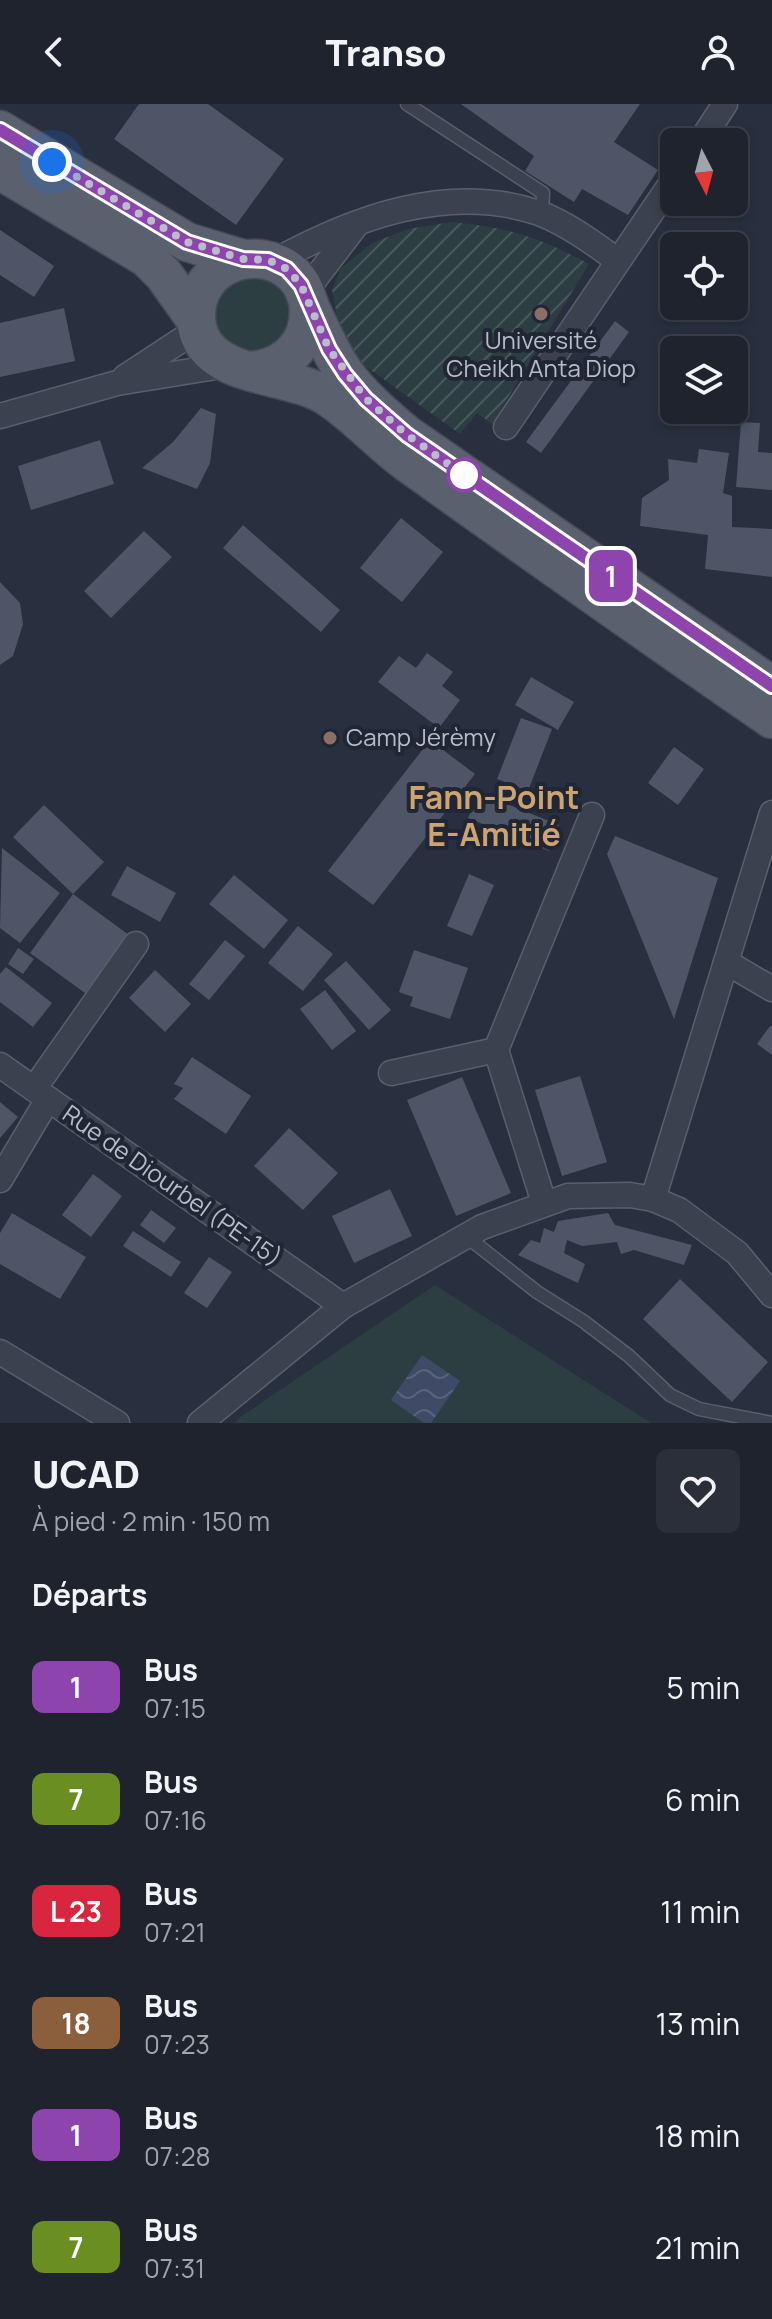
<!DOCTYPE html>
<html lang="fr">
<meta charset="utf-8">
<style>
:root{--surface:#1e232e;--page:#2b2f3a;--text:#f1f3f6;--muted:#a1a4aa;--line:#3c404a}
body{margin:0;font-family:Manrope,sans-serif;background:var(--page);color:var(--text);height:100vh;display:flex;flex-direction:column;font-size:30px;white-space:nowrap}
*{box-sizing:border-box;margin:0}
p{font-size:26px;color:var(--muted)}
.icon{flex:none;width:44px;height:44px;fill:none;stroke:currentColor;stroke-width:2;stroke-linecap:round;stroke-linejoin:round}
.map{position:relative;height:1319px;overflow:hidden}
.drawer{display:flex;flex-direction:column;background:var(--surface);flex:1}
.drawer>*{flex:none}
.badge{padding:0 16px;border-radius:12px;font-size:28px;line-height:52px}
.needle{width:52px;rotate:174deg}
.tools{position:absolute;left:660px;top:24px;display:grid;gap:16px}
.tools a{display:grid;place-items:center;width:88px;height:88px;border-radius:12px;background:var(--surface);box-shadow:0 4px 12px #0003,0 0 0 2px var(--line);font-size:40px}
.you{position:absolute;width:40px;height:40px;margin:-20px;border:6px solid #fff;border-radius:50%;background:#1a73e8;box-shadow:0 0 0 12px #1a73e833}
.map>.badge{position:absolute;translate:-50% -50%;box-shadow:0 0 0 4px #fff}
h2{padding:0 32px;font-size:30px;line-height:72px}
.round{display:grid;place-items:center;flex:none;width:84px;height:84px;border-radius:12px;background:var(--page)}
.head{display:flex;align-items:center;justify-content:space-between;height:136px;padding:0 32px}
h1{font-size:38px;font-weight:800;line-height:60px}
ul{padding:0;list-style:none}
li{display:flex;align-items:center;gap:24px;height:112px;padding:0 32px}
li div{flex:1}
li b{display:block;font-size:30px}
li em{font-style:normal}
li .badge{min-width:88px;font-weight:700;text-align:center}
header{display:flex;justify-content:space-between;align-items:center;height:104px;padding:0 32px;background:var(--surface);font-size:36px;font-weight:800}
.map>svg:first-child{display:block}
</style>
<header><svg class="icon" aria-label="back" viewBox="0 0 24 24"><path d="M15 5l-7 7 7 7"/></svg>Transo<svg class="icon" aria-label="person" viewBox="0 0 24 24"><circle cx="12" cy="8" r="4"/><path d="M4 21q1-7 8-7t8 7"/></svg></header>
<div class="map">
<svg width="772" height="1319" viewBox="0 0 772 1319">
<defs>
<pattern id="garden-furrows" width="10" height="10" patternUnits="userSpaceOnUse" patternTransform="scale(2)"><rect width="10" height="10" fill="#2d3e43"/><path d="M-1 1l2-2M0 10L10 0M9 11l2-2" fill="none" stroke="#49585d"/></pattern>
<pattern id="water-waves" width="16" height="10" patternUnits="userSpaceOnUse" patternTransform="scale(2)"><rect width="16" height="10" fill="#3f4b66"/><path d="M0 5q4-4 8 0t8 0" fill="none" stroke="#59637b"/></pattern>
</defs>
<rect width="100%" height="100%" fill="#282f3e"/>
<g fill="#2d3e43">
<polygon points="238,170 279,176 296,210 277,246 251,253 217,235 213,195"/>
<polygon points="435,1181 651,1319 235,1319 239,1314"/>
</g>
<path fill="url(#garden-furrows)" d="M451 118C508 123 539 133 589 160L492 320 477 309 460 330 354 254 338 218 332 186 340 165 372 139 408 125Z"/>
<polygon fill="url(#water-waves)" points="422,1251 460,1277 431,1319 424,1319 391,1296"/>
<g fill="#4e5567">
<polygon points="139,0 208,0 284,55 236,121 114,35"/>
<polygon points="461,0 640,0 614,38 658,66 628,111 582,85 574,98 525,67 534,52"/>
<polygon points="0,126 54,162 34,193 0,171"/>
<polygon points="64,204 75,257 0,273 0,219"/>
<polygon points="615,217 629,228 541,349 526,338"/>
<polygon points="201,304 216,310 210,359 197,385 142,364 173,338"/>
<polygon points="741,318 760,319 758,348 772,349 772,386 736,383"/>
<polygon points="100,336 114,380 31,406 18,362"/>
<polygon points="699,345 729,349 723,389 732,392 732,423 772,425 772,473 705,465 708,431 640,422 642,394 669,376 668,355 697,359"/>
<polygon points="401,414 443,448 402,498 360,464"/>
<polygon points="243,421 340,506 321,528 223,444"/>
<polygon points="144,427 172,453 111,514 84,487"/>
<polygon points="0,478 20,499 23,520 13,552 0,561"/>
<polygon points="427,549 453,568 442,582 460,596 439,624 378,578 399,552 416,564"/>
<polygon points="531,573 574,598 558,626 515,601"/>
<polygon points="521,614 552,625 528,687 497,675"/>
<polygon points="430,636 475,670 373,801 328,767"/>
<polygon points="674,643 704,665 678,701 648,679"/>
<polygon points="479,689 559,721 549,747 468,714"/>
<polygon points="44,701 104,758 73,790 13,733"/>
<polygon points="615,732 718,774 674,915 607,750"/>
<polygon points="2,744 60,789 20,839 0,824"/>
<polygon points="127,762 176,789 160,818 111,791"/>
<polygon points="469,770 494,781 472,832 447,822"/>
<polygon points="234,771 288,816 264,845 209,800"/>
<polygon points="73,790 129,831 85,889 30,849"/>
<polygon points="298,822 333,850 303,887 268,859"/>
<polygon points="225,836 245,852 209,896 189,880"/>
<polygon points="18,844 34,855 23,870 8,860"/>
<polygon points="414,846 468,864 450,915 410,902 413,893 399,888"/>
<polygon points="346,857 391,906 369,926 324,876"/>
<polygon points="6,863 52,899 33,923 0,898 0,870"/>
<polygon points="155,866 191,900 165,928 129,894"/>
<polygon points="325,886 356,927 332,946 300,905"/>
<polygon points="770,922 772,923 772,951 757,940"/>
<polygon points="192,953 251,992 226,1030 174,995 183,984 174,980"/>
<polygon points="580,972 607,1058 562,1072 535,986"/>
<polygon points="462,973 511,1089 456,1112 407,996"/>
<polygon points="0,998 18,1013 0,1034"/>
<polygon points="289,1024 338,1069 303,1106 254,1062"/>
<polygon points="93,1070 122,1092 91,1133 62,1111"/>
<polygon points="390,1085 412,1132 354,1159 332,1112"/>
<polygon points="151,1106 176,1124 164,1139 140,1121"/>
<polygon points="12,1109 86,1153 60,1195 0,1160 0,1129"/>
<polygon points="608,1109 615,1121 692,1141 684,1161 634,1146 621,1150 617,1138 582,1142 567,1136 564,1149 585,1160 578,1179 518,1151 531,1136 540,1139 544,1124 554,1128 558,1117"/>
<polygon points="133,1127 181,1158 171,1173 123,1142"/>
<polygon points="209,1153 232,1168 207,1204 184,1189"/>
<polygon points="680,1175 768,1258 732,1298 643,1215"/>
</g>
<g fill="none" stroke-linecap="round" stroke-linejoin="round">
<defs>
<g id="lane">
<polyline points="407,0 543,89 542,110"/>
<polyline points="466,1132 537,1188 583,1217 629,1252 670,1291 699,1305 772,1319"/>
</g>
<g id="street">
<polyline points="700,38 725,0"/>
<path d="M273 158C353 114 448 78 539 109 566 119 595 140 618 157"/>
<polyline points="305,188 357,120"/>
<polyline points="125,273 198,225"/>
<polyline points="0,312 117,279 228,261"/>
<polyline points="506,323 674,75"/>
<polyline points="726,858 772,885"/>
<polyline points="496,946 544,1099"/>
<polyline points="0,961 343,1202"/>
<polyline points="391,969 496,946 592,711"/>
<polyline points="34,985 136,840"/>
<polyline points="0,1076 48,995"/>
<polyline points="653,1095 772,709"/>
<polyline points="0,1248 117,1319"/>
<polyline points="200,1319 343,1202 482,1123 568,1092 630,1091 653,1095 679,1106 737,1149 772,1191"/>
</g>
<g id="primary">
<polyline points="0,26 187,138 243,155"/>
<polyline points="0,66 147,154 164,171 196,216"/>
<path d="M250 267C288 264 313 237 308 198"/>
<path d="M772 582 407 331C383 311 361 292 343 267 330 247 320 225 310 203 307 195 305 187 301 180 283 153 249 148 222 164 206 174 197 191 196 209 195 278 286 265 328 293 358 313 382 341 412 362 531 447 651 532 772 615"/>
</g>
</defs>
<use href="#lane" stroke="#595f6c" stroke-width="15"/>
<use href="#street" stroke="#595f6c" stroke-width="27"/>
<use href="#primary" stroke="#454a58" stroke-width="41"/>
<use href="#lane" stroke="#3c414f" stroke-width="12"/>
<use href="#street" stroke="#3c414f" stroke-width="24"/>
<use href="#primary" stroke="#5a606e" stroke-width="38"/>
</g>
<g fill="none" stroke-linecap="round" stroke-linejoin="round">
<defs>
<polyline id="line" points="0,26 187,138 243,155 268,156 287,165 301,181 329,245 345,270 366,295 407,331 772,582"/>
</defs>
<use href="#line" stroke="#fff" stroke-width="18"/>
<use href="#line" stroke="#8e44ad" stroke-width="12"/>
<polyline stroke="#b8bdc9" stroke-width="8" stroke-dasharray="0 14.4" points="52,58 187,138 243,155 268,156 287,165 301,181 329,245 366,295 407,331 464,371"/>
</g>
<g fill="#8d6e63" stroke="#202634" stroke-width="3">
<circle cx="541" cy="210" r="8"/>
<circle cx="330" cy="634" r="8"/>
</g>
<circle fill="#fff" stroke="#8e44ad" stroke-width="4" cx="464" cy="371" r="16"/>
<g text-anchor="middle" stroke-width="8" stroke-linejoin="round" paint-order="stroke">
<g font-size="24" fill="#b8bdc9" stroke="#202634">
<text x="541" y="245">Université<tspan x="541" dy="28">Cheikh Anta Diop</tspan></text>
<text x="346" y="642" text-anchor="start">Camp Jérèmy</text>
</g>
<g font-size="24" fill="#b8bdc9" stroke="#202634">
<text transform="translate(172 1082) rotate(35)" y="8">Rue de Diourbel (PE-15)</text>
</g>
<g font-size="32" font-weight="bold" fill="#cda36f" stroke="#202634">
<text x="494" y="705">Fann-Point<tspan x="494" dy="37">E-Amitié</tspan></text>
</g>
</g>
</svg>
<div class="tools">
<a><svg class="needle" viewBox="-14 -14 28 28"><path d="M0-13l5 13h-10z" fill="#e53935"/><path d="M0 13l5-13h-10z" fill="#a1a4aa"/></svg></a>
<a><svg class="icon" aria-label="locate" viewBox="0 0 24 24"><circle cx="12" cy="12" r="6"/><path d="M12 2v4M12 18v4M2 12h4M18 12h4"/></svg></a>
<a><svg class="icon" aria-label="layers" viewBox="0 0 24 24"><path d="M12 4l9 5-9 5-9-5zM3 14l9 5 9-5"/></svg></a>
</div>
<div class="you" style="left:52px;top:58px"></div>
<b class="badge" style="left:611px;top:472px;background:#8e44ad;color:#fff">1</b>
</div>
<section class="drawer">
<div class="head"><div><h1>UCAD</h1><p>À pied · 2 min · 150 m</p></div><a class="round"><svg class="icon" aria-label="heart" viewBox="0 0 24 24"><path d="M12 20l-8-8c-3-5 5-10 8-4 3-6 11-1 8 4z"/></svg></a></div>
<h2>Départs</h2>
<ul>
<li><span class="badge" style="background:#8e44ad;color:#fff">1</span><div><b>Bus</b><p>07:15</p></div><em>5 min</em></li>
<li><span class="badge" style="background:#6b8e23;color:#fff">7</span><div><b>Bus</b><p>07:16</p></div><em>6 min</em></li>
<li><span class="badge" style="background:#d7263d;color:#fff">L 23</span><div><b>Bus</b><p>07:21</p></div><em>11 min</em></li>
<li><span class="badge" style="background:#8b5e3c;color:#fff">18</span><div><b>Bus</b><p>07:23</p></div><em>13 min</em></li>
<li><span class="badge" style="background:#8e44ad;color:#fff">1</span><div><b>Bus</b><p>07:28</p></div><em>18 min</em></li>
<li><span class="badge" style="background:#6b8e23;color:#fff">7</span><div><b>Bus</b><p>07:31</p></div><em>21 min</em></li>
</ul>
</section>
